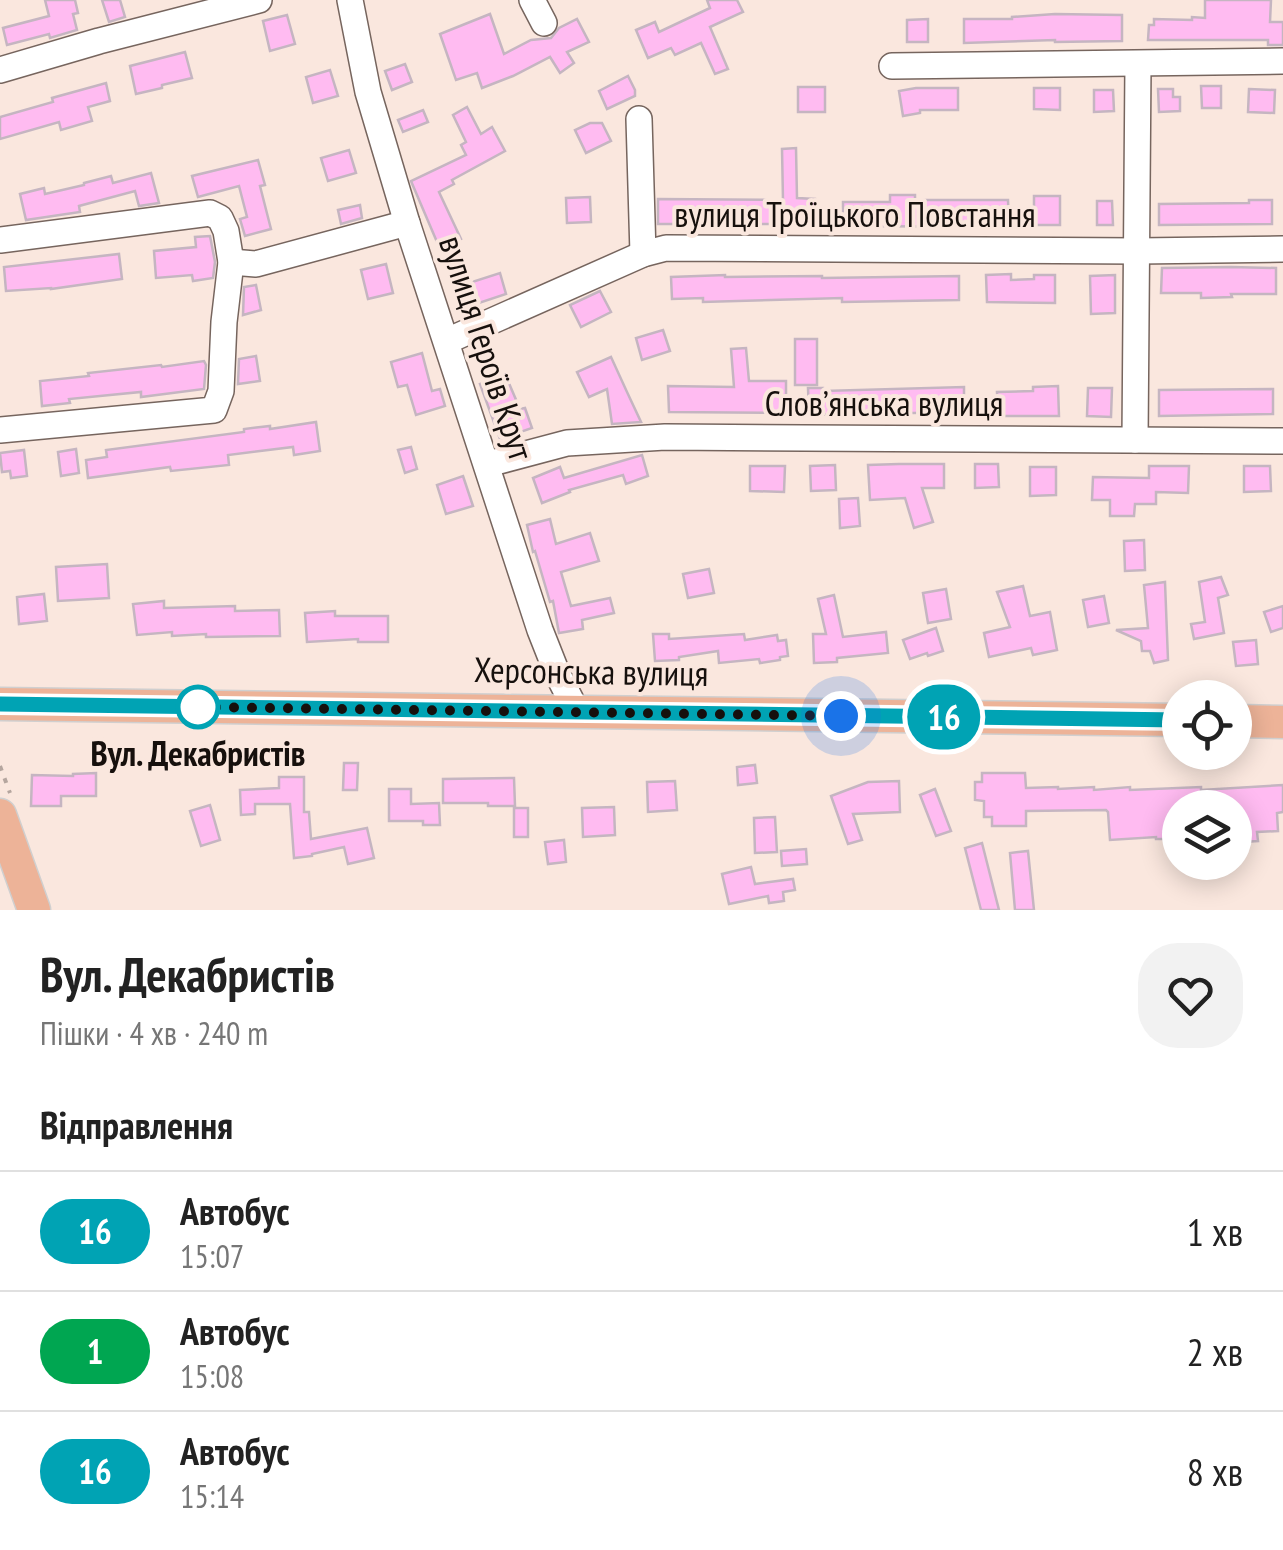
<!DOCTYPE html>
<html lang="uk">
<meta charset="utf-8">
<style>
:root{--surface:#fff;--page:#f2f2f2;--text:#222;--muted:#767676;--line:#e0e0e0}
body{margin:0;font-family:"PT Sans Narrow",sans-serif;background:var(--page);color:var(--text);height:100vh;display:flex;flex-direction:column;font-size:38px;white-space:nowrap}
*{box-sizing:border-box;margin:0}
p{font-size:32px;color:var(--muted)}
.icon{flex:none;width:55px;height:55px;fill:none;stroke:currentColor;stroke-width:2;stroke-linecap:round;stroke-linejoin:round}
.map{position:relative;height:910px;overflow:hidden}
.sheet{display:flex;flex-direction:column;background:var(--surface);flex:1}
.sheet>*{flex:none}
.badge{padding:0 20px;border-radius:32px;font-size:35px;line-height:65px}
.fabs{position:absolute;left:1162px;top:680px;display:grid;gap:20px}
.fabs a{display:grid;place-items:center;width:90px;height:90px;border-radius:50%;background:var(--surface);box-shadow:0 5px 25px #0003;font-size:50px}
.you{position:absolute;width:50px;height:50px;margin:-25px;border:8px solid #fff;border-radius:50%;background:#1a73e8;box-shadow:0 0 0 15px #1a73e833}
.map>.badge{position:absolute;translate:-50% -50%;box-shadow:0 0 0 5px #fff}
h2{padding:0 40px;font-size:38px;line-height:90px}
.round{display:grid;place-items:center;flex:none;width:105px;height:105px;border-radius:40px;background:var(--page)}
.head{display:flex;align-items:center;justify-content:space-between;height:170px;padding:0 40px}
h1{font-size:48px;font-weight:600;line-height:75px}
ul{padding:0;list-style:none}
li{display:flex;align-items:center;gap:30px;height:120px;padding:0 40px;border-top:2px solid var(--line)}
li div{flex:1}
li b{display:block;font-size:38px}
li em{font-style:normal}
li .badge{min-width:110px;font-weight:700;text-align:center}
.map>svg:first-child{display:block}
</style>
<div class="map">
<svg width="1283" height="910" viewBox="0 0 1283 910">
<rect width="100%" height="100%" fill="#fae7de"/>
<g fill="#ffbbf1" stroke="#c5b5c1" stroke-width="2.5">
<polygon points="45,0 75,0 78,13 73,14 77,30 50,38 49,34 7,45 3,28 49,16"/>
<polygon points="102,0 120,0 125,17 109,22"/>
<polygon points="707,0 737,0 743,12 710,27 728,69 715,74 701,43 675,55 671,48 648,58 636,30 655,22 659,32 710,8"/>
<polygon points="1205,0 1271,0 1270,22 1283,22 1283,45 1268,45 1268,40 1148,40 1149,25 1154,25 1154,19 1192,20 1192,17 1205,18"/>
<polygon points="490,14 504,54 531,40 551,38 559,28 577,19 589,42 567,52 574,63 560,73 550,57 513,76 482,88 477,73 456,80 440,34"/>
<polygon points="1055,14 1122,15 1122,41 1055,42 1055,40 964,43 964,19 1012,19 1012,17"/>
<polygon points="287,15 295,44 270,51 263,21"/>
<polygon points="928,19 928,42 907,42 907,20"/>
<polygon points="185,52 192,78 162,85 162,88 136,94 130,66"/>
<polygon points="405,64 412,82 392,90 385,71"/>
<polygon points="330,70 338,96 313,103 306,77"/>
<polygon points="628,76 635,90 635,96 607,109 599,91"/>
<polygon points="106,83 110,101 88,107 92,121 61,130 59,122 0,139 0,117 53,102 52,98"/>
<polygon points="1201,86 1221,86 1221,108 1202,108"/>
<rect x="798" y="87" width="27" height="25"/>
<polygon points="916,88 958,88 958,110 920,110 920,113 903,116 899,91"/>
<polygon points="1034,88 1060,88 1060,110 1034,109"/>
<polygon points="1158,89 1173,89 1173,97 1180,97 1180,111 1159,112"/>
<polygon points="1249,89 1275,90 1274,113 1248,112"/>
<polygon points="1094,90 1113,90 1114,111 1094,112"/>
<polygon points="467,107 481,134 492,127 505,151 452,180 454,184 439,192 461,239 440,249 411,181 466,155 461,145 466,142 453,115"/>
<polygon points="423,110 428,122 403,132 398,120"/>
<polygon points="590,123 602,123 611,141 586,153 575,130"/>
<polygon points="796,148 797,198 815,199 815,224 658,224 658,199 783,200 782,149"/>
<polygon points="349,150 356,173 328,181 321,158"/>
<polygon points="258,160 265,185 260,186 271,229 245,236 240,219 247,217 239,186 198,197 192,176"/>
<polygon points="151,173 159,203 139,206 135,191 79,206 80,212 26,220 20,194 44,188 45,194 84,185 84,183 111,176 113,183"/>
<polygon points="890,195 915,195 915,200 1008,200 1009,227 843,226 843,202 890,202"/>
<rect x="1034" y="196" width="26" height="29"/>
<polygon points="590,197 591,222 567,223 566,198"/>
<polygon points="1249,200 1272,200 1272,224 1159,225 1159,204 1249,203"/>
<polygon points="1097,201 1112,201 1113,225 1097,225"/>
<polygon points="360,205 362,218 341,224 338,210"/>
<polygon points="210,236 215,262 213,278 193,281 192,275 156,278 154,251 196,247 195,237"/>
<polygon points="119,254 122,279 51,289 51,288 6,291 4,267"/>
<polygon points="386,264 393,293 368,299 361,270"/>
<polygon points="1231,267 1276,268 1276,294 1231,294 1232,297 1201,298 1201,293 1161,293 1162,268"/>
<polygon points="500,273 506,294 479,303 472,282"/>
<polygon points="1011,274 1011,280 1034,279 1034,275 1055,275 1055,303 987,302 986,275"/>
<polygon points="725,275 725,277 822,276 822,278 959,276 959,300 842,302 842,298 703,302 703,298 672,299 671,277"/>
<polygon points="1115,275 1115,313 1091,314 1090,276"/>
<polygon points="256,285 261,310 243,315 244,287"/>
<polygon points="600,291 611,312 581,327 570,305"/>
<polygon points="663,330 670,351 642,360 636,338"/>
<rect x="795" y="339" width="22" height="46"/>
<polygon points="746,348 749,381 786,381 786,413 669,412 668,386 734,387 731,349"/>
<polygon points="422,353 432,391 440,389 445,406 416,415 407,385 398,387 391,362"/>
<polygon points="256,356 260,381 238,384 239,359"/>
<polygon points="611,357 627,392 641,422 612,424 607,389 589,397 577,372"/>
<polygon points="204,361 206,365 204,389 141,397 141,392 69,399 70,403 42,406 40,381 89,376 88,373 161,365 162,367"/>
<polygon points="505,374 520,409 525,408 532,428 500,439 480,384"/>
<polygon points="1058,386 1059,416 998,416 997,392 1033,391 1033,387"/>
<polygon points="964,387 964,412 809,415 808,388 823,388 823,391"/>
<polygon points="1088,388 1112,388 1111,417 1087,416"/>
<polygon points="1273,389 1273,414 1159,416 1159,390"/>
<polygon points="316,422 320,451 294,455 293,447 228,455 229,465 171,471 170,467 88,478 86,460 107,457 106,450 244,432 244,429 270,426 270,429"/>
<polygon points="411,447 417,469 405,473 398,450"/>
<polygon points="76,449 79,473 61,476 58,452"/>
<polygon points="24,450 27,476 11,478 10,471 2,472 0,453"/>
<polygon points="642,455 648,476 626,484 623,475 569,490 570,492 542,503 533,478 560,467 564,478"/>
<polygon points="899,464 944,464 944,488 922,488 933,522 914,528 905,498 870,500 868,465"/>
<polygon points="975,464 998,464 999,487 975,488"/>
<polygon points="835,465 836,490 811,491 810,466"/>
<polygon points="750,466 785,466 784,492 750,491"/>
<polygon points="1149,466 1189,466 1188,493 1156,492 1156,504 1135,504 1134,516 1110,516 1110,500 1092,500 1093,477 1149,478"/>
<polygon points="1244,466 1270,466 1271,491 1244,492"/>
<polygon points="1030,467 1056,467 1056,495 1030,496"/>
<polygon points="463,476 473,506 446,514 437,485"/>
<polygon points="858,498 860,526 840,528 839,499"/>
<polygon points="550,519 556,544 590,533 599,561 561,572 571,606 610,598 614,613 582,620 583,629 559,633 553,601 550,602 535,551 533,552 527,525"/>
<polygon points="1144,540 1145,570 1125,571 1124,541"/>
<polygon points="107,564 109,598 58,601 56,567"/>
<polygon points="709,569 714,593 688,598 683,574"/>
<polygon points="1221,577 1228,595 1218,598 1224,633 1194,639 1191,624 1205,622 1199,582"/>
<polygon points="1165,582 1168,660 1154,663 1150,651 1142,651 1141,641 1116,630 1148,628 1144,585"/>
<polygon points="1023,586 1030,616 1050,612 1057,650 1033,655 1031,648 989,657 984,633 1010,627 997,592"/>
<polygon points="946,589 951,619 928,623 923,593"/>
<polygon points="44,594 47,621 19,624 17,597"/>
<polygon points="834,595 843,637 886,632 888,653 837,658 837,662 814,663 813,634 826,634 818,599"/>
<polygon points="1104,596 1109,623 1088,627 1083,600"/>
<polygon points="164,601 164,608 235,606 235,611 279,610 280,636 206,637 206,634 172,636 172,632 137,635 133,604"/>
<polygon points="1283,606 1283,628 1271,632 1264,612"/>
<polygon points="335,611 335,616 388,616 388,642 358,642 358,639 307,642 305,613"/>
<polygon points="936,628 943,651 928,656 927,653 910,659 903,640"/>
<polygon points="653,634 669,634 669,639 744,634 745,640 777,635 778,641 786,640 788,656 780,657 780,660 760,663 759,659 719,663 718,651 679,657 679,660 655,661"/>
<polygon points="1256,640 1258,664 1236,666 1233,642"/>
<polygon points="344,763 358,763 357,790 343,790"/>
<polygon points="755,765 757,783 738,785 737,767"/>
<polygon points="96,773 96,796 61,796 61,806 31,806 32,775 73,776 73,774"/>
<polygon points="982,773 1025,773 1026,788 1058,787 1058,789 1094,787 1094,790 1130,787 1130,790 1201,787 1201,790 1283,785 1283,812 1277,813 1278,831 1257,832 1258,841 1243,842 1242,825 1235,825 1235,808 1180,808 1180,811 1175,811 1176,839 1156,839 1156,837 1110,840 1108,812 1106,810 1026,811 1026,826 992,826 992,817 984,817 984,801 975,800 975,782 982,782"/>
<polygon points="279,777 304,777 304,812 309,812 311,839 367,828 374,858 348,864 344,847 312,854 312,856 294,858 290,804 255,804 255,814 241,815 240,790 279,788"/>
<polygon points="514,778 515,806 488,806 488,803 443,803 443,779"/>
<polygon points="675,781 677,810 648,812 647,782"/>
<polygon points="899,781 900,812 853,814 862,840 848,844 831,796 868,782"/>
<polygon points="389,789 411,789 411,804 439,803 440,825 423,825 423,821 389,821"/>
<polygon points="935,789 951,831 936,836 920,795"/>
<polygon points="210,805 220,840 201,846 190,811"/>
<polygon points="614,807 615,835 583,837 582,808"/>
<rect x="514" y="808" width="14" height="29"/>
<polygon points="775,817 777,852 755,853 754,818"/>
<polygon points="564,840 566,862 548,864 545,842"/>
<polygon points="982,843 999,910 981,910 965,848"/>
<polygon points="806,849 807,864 782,866 781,851"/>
<polygon points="1028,851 1034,910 1015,910 1010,853"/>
<polygon points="751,867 755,884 793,879 795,890 783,892 784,901 769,903 768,896 729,904 722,874"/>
</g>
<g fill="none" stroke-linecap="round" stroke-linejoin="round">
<defs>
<g id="minor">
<polyline points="350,0 368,92 407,223 540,630 557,673 577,712"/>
<polyline points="532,0 544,23"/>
<polyline points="892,66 1283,61"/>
<polyline points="0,70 99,41 259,0"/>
<polyline points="639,119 643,254"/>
<polyline points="0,240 210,213 220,218 226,231 231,262 224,322 221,391 214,410 0,430"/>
<polyline points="231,262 256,264 407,223"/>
<polyline points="447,341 643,254 666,248 1138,251 1283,249"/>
<polyline points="1135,440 1138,64"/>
<polyline points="488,464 567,443 665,437 1283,441"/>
</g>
<g id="major">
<polyline points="0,704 1180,720"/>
<polyline points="1235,721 1283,722"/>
<polyline points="0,815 34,910"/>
</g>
</defs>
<use href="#minor" stroke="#76655e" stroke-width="28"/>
<use href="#major" stroke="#d0cfcf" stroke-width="35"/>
<polyline stroke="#b5a69f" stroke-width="4" stroke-dasharray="5 8" stroke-linecap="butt" points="0,766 10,793"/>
<use href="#minor" stroke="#fff" stroke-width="25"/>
<use href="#major" stroke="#edb398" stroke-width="32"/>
</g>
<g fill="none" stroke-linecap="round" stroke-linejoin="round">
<defs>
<polyline id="line" points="0,704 1180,720"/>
</defs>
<use href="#line" stroke="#fff" stroke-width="22"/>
<use href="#line" stroke="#00a3b4" stroke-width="15"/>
<polyline stroke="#16100d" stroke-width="10" stroke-dasharray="0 18" points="198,707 841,716"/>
</g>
<circle fill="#fff" stroke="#00a3b4" stroke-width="5" cx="198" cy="707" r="20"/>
<g text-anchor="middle" stroke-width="8" stroke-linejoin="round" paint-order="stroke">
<g font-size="35" fill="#16100d" stroke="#fae7de">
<text x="855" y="227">вулиця Троїцького Повстання</text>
<text transform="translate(486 348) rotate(72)" y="12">вулиця Героїв Крут</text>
<text x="884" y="416">Словʼянська вулиця</text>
<text transform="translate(591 672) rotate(1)" y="12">Херсонська вулиця</text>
</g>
<g font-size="35" font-weight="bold" fill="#16100d" stroke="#fae7de">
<text x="198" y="766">Вул. Декабристів</text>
</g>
</g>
</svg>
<div class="fabs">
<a><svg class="icon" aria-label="locate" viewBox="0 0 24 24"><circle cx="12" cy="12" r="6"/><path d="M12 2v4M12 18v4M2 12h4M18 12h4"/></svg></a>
<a><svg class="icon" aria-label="layers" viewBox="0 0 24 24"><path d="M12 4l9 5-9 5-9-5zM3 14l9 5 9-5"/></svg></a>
</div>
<div class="you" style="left:841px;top:716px"></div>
<b class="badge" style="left:944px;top:717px;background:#00a3b4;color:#fff">16</b>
</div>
<section class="sheet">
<div class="head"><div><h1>Вул. Декабристів</h1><p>Пішки · 4 хв · 240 m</p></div><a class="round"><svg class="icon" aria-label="heart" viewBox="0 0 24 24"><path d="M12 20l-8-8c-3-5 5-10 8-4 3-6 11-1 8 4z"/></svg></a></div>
<h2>Відправлення</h2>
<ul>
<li><span class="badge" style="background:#00a3b4;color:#fff">16</span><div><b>Автобус</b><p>15:07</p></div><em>1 хв</em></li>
<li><span class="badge" style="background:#00a651;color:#fff">1</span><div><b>Автобус</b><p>15:08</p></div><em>2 хв</em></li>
<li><span class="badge" style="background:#00a3b4;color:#fff">16</span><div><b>Автобус</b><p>15:14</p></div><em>8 хв</em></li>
</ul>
</section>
